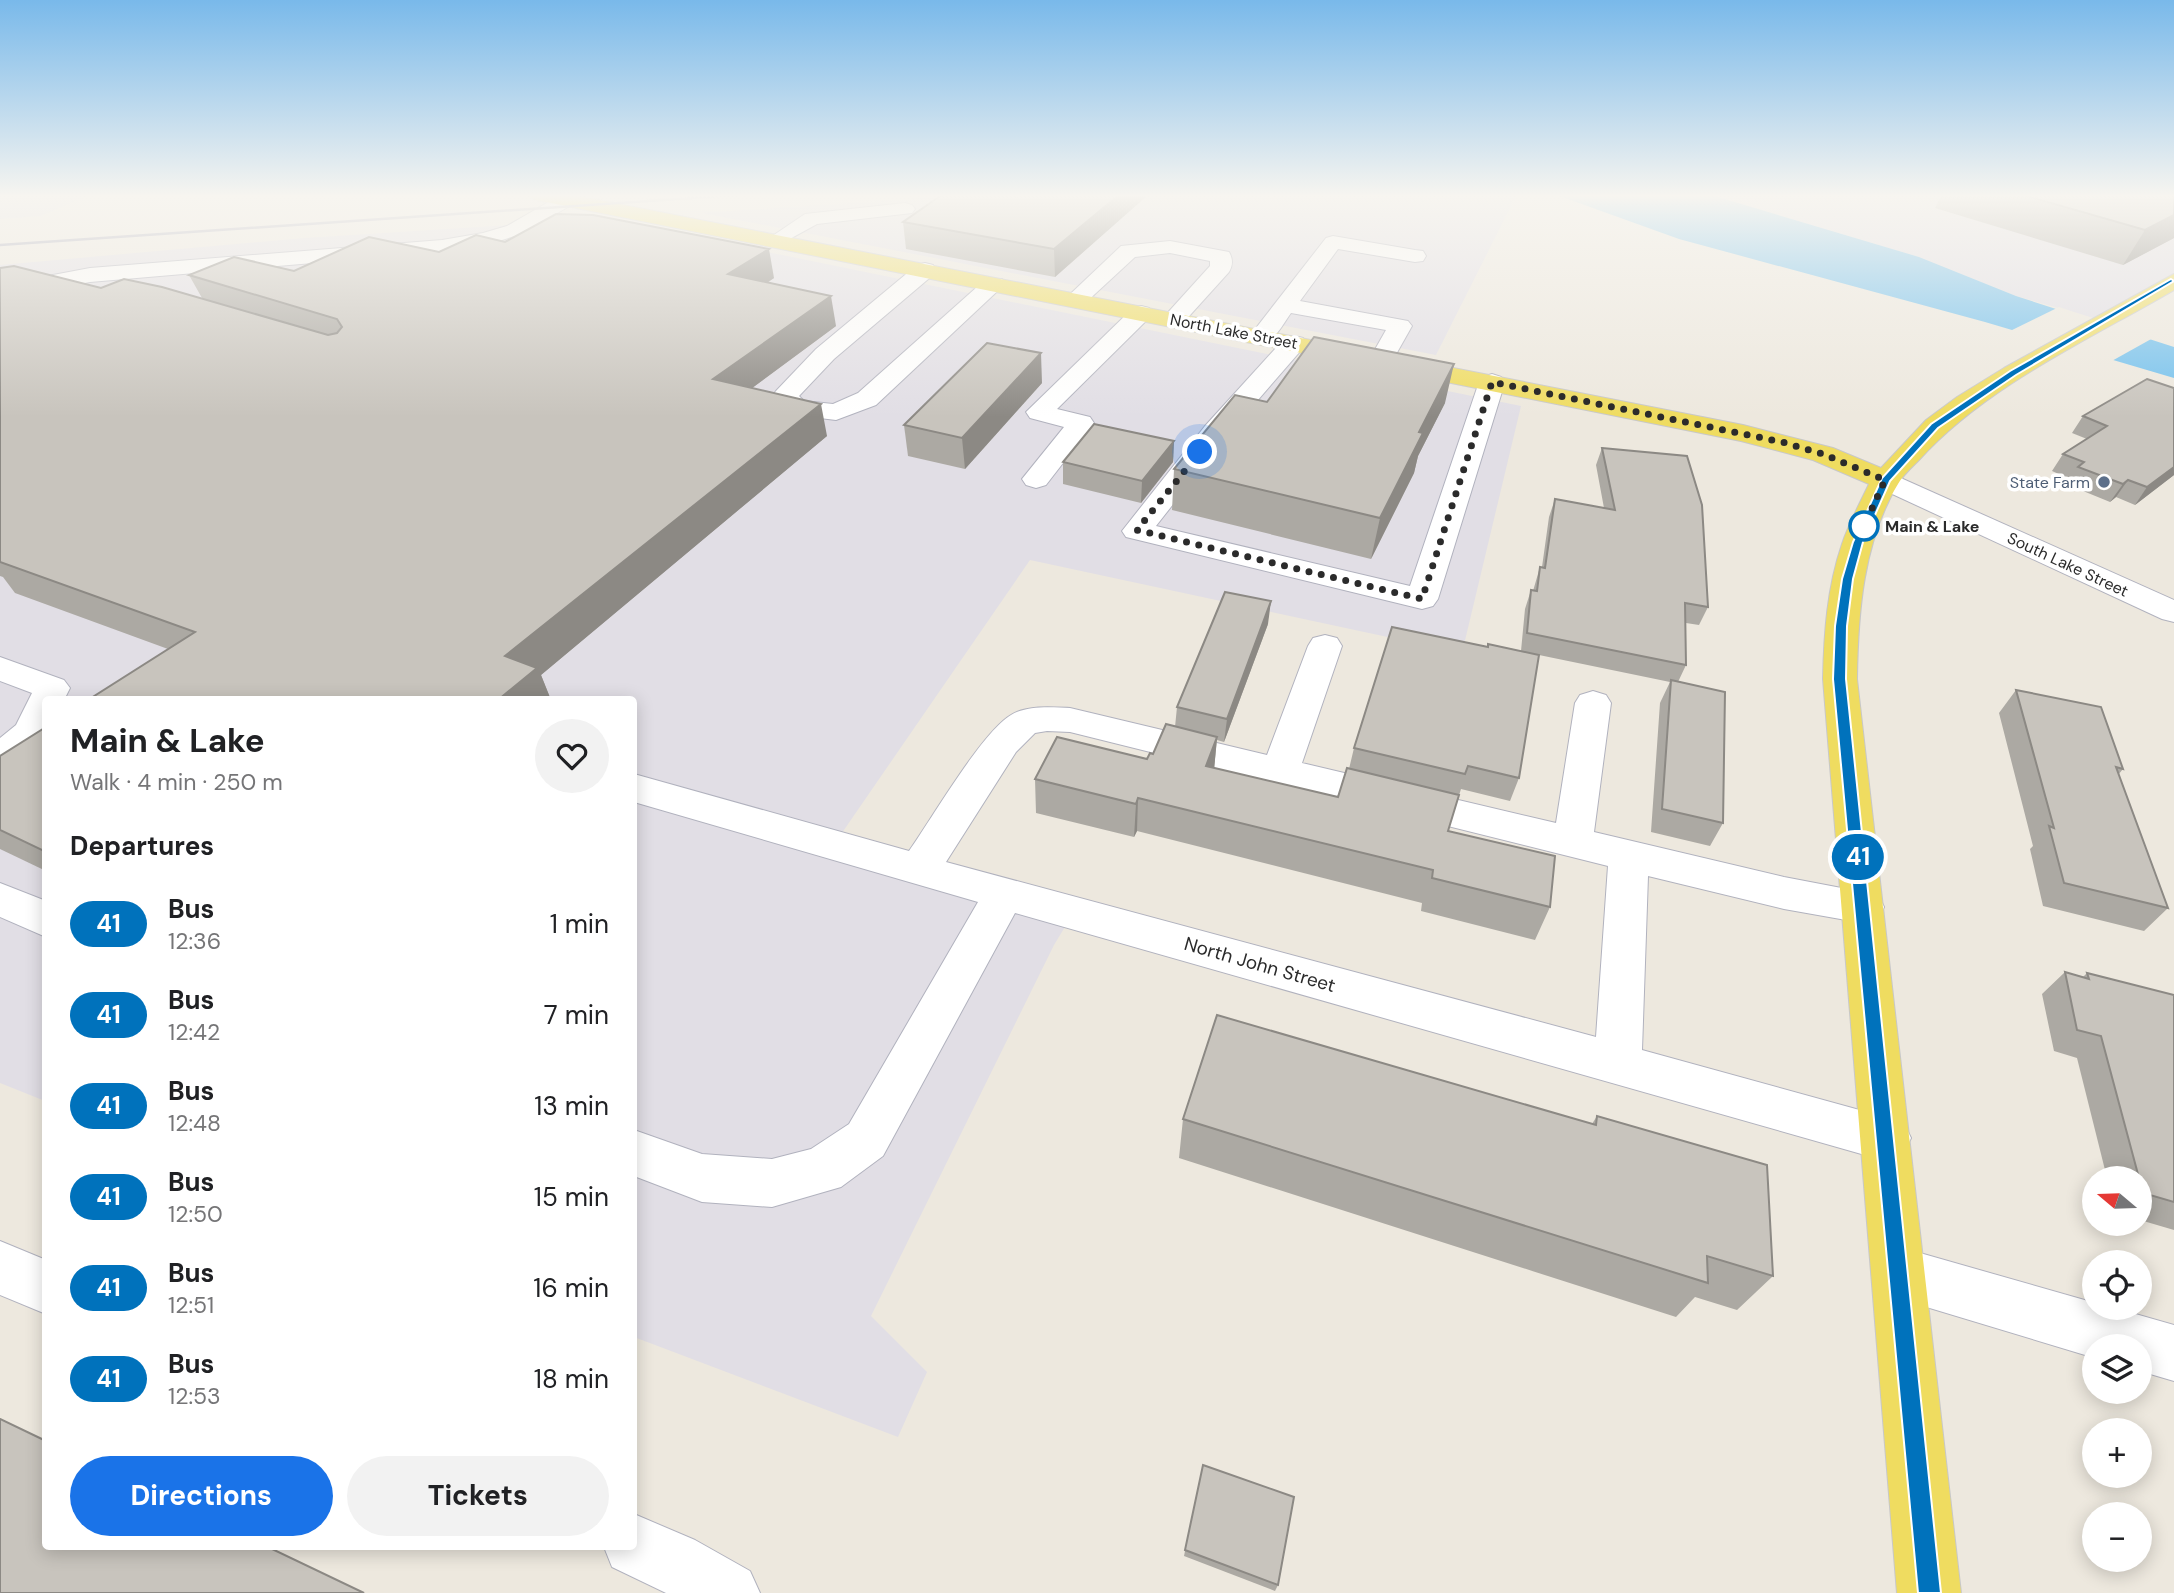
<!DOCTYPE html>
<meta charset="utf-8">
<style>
:root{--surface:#fff;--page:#f2f2f2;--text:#202124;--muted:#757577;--accent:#1a73e8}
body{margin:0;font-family:"DM Sans",sans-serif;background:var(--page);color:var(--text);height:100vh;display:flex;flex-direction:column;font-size:26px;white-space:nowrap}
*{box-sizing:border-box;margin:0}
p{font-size:23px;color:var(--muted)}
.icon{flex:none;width:38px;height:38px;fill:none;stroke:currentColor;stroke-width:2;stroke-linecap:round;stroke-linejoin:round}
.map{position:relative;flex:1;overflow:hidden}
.sheet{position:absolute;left:42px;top:696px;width:595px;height:854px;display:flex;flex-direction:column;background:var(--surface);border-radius:7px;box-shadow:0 4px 18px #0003}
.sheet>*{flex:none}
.badge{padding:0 14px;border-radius:23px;font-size:24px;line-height:46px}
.needle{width:46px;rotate:289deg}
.buttons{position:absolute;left:2082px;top:1166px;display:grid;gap:14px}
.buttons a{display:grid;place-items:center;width:70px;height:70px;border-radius:50%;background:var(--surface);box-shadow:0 4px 18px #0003;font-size:35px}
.you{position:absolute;width:35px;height:35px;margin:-18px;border:5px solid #fff;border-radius:50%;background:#1a73e8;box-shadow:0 0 0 10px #1a73e833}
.map>.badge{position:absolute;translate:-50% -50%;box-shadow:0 0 0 4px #fff}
h2{padding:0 28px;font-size:26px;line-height:63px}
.round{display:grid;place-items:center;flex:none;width:74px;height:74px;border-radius:37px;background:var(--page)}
.overview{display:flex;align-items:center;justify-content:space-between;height:119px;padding:0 28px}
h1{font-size:33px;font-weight:700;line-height:52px}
.cta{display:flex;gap:14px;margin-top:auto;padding:14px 28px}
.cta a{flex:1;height:80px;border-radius:42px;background:var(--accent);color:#fff;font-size:28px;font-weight:700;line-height:80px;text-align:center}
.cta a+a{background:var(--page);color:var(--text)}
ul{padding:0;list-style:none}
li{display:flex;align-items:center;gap:21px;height:91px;padding:0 28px}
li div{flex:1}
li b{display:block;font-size:26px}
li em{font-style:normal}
li .badge{min-width:77px;font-weight:700;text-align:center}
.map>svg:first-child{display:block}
</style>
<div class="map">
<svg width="2174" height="1593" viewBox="0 0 2174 1593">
<rect width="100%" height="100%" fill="#ede8de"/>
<g fill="#e1dee5">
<polygon points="0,194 92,194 40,216 0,219"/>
<polygon points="987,194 1517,194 1436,355 702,213"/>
<polygon points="1708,194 2174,194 2174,281 2104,321 2016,296 1919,257"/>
<polygon points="606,219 1521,406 1462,653 1030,560 835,843 1074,912 1054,945 871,1316 927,1372 898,1437 634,1337 634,700 46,700 45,1101 0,1083 0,265 305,238"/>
</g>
<polygon fill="#72c0ed" points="1554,194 1708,194 1919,257 2016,296 2174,347 2174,378 1985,322 1679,239"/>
<polygon fill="#ede8de" points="2059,307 2153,338 2110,362 2008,332"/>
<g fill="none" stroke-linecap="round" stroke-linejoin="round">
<defs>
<g id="minor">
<polygon points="567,194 576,200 573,204 521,234 486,245 442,252 90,282 0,299 0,285 90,268 442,240 483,233 507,226 559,196"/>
<polygon points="905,203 912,205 915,209 912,213 817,224 775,247 768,245 765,241 805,214"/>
<path d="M1333 236 1415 250 1423 251 1426 256 1423 261 1415 262 1338 249 1300 301 1408 321 1412 326 1390 365 1381 367 1372 365 1369 360 1386 330 1291 313C1280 328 1273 347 1253 342L1249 337 1326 238Z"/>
<path d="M1170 241 1229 252C1233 259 1233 265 1229 272L1182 324H1166L1162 319 1210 266V261L1170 253 1135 257 1083 305H1067L1064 300 1121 246Z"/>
<polygon points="925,263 933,265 936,270 933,275 834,359 799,396 804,401 833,404 858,393 986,279 1002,279 1005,284 876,405 836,420 787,414 772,396 776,391 816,349 917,265"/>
<polygon points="1141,306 1149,308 1153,313 1149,318 1057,409 1090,417 1094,423 1046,485 1036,488 1026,485 1022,479 1064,427 1030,418 1026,412 1133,308"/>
<polygon points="1294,336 1303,338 1306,343 1303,348 1225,438 1156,526 1410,586 1479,382 1483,377 1492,374 1501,377 1505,382 1438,599 1433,606 1422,609 1126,537 1122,531 1205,426 1285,338"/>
<polygon points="1885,471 2174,600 2174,622 2162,619 1875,486 1871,480 1875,474"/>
<path d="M1325 635 1337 638 1342 646 1302 763 1556 823 1575 703 1580 695 1593 691 1606 695 1611 703 1594 832 1784 877 1878 895 1884 907 1878 919 1863 923 1784 909 1648 876 1642 1050 1903 1122 1911 1138 1903 1154 1886 1161 1015 913 883 1156 841 1187 772 1207 702 1202 634 1176V1130L702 1154 772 1159 811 1149 849 1124 978 902 634 802V774L909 851C931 820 982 732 1011 715 1027 705 1052 707 1070 708L1267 755 1308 646 1313 638ZM1047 731 1070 732 1608 866 1596 1037 946 862 1016 752 1035 733Z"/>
<polygon points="0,657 64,680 70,688 64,700 46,700 44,742 13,766 0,770 0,738 16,725 32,693 0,681"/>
<polygon points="0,883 46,901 46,937 0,917"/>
<polygon points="0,1241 46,1260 46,1314 0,1295"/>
<polygon points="1899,1247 2095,1303 2095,1307 2111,1307 2174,1325 2174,1381 2140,1371 2140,1346 2095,1346 2095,1358 1880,1293 1872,1274 1880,1255"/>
<polygon points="634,1514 695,1540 750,1571 760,1593 666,1593 612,1567 604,1547 634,1547"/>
</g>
<path id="major" d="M526 194H568L1743 425 1833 448 1881 468 1926 420 1957 397 2004 368 2174 274V290C2088 340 1986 386 1919 460 1912 467 1903 475 1898 484 1863 542 1858 613 1857 679L1961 1593H1897L1823 679C1824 633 1827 588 1842 544 1849 523 1860 503 1869 484L1813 460 1741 441 536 200Z"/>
</defs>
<use href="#minor" stroke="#b1b2be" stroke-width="2"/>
<use href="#major" stroke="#c8c8c8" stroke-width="2"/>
<use href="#minor" fill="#fff" fill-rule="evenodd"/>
<use href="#major" fill="#efdc60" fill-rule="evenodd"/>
<polyline stroke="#a0a1b5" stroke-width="2.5" points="0,245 751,194"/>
</g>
<g fill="#aca9a3">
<polygon points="1149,194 1055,277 906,249 903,222"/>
<polygon points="1942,194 2174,194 2174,238 2123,265 1935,208"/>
<polygon points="505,242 774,278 767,283 836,326 752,388 827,436 541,675 551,700 88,700 168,649 15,593 3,577 0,576 0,268 101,288 202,298 189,275 294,271 439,252"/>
<polygon points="1042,383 965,469 908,456 904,425"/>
<polygon points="2174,388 2174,475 2135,505 2116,497 2110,502 2066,484 2070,479 2052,471 2063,454 2087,439 2072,433 2083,416"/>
<polygon points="1267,402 1445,403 1418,456 1414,473 1371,559 1172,510 1174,469"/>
<polygon points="1174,441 1173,462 1141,503 1063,484 1063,462"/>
<polygon points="1602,448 1708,607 1699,625 1686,623 1686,665 1678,682 1723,823 1710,846 1651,832 1660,703 1670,682 1539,655 1519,778 1510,801 1461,789 1448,831 1550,907 1535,940 1421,911 1422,903 1137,831 1134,837 1036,813 1035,779 1147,759 1153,754 1175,727 1177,707 1268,624 1224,742 1217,740 1214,768 1338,797 1349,769 1354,748 1487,647 1521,651 1525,609 1531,590 1533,591 1540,567 1542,567 1549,517 1555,499 1604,508 1596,465"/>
<polygon points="2016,690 2123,769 2118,775 2168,908 2144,931 2043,906 2030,849 2033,846 1999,713"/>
<polygon points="46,727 46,871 0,849 0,756"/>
<polygon points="2065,972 2083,977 2087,973 2174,995 2174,1230 2140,1220 2140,1178 2107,1178 2077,1058 2054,1051 2042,994"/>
<polygon points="1597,1116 1773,1276 1737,1310 1695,1297 1676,1317 1179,1158 1183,1119 1592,1124"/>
<polygon points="1203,1465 1278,1585 1275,1591 1184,1556"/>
</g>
<g fill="#8c8984">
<polygon points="1120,194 1149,194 1055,277 1054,249"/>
<polygon points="2174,215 2174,238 2123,265 2145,230"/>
<polygon points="769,249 774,278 734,304 728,274"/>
<polygon points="831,296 836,326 721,411 713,379"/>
<polygon points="1041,353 1042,383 965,469 962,438"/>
<polygon points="1454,364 1445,403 1418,456 1414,473 1371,559 1380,518 1419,432"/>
<polygon points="821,404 827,436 541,675 551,700 498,700 505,656"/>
<polygon points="1174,441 1173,462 1141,503 1142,481"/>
<polygon points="2174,467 2174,475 2135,505 2147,487"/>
<polygon points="2128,480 2116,497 2110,502 2123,484"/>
<polygon points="1271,601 1268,624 1224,742 1227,719"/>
<polygon points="1217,737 1214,771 1206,766"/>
<polygon points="1138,798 1137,831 1134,837 1136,804"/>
</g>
<g fill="#c8c4bd" stroke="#8c8984" stroke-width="2">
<polygon points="943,194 1120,194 1054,249 903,222"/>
<polygon points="2020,194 2174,194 2174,215 2145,230"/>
<polygon points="556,214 593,215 769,249 728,274 831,296 713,379 821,404 505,656 537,668 498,700 88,700 195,632 0,562 0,268 14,266 101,288 124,279 162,287 328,335 337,333 342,327 337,319 189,275 234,257 294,271 369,237 439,252 476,235 505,242"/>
<polygon points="1314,337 1454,364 1419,432 1423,433 1380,518 1174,469 1235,395 1267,402"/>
<polygon points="987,343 1041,353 962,438 904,425"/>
<polygon points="2147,379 2174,388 2174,467 2147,487 2128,480 2123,484 2078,467 2084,462 2063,454 2107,426 2083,416"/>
<polygon points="1094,424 1174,441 1142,481 1063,462"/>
<polygon points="1602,448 1687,456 1702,505 1708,607 1685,603 1686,665 1527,633 1531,590 1537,591 1540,567 1545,568 1555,499 1615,510"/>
<polygon points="1225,592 1271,601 1227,719 1177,707"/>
<polygon points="1392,627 1488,647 1488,644 1539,655 1519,778 1468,766 1465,774 1354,748"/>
<polygon points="1671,680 1725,692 1723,823 1662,809"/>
<polygon points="2016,690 2101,707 2123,769 2116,767 2168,908 2064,883 2049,826 2054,828"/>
<polygon points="1166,724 1217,737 1206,766 1338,797 1347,768 1459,795 1448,831 1555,856 1550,907 1432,878 1433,870 1138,798 1136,804 1035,779 1057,737 1147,759 1150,753 1153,754"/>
<polygon points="46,727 46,852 0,830 0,756"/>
<polygon points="2065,972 2089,979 2087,973 2174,995 2174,1202 2143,1193 2140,1178 2139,1178 2101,1036 2077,1030"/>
<polygon points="1217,1015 1596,1125 1597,1116 1767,1165 1773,1276 1707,1256 1708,1283 1183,1119"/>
<polygon points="0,1419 46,1441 46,1547 268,1547 364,1593 0,1593"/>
<polygon points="1203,1465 1294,1497 1278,1585 1185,1550"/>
</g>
<linearGradient id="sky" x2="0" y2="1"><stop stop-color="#79b9ea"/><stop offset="0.47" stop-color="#f7f5f0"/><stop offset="1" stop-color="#f7f5f0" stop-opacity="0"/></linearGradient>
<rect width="2174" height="417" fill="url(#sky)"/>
<polygon fill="#0072bc" stroke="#fff" stroke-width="2" points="2171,279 2174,281 2016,375 1938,428 1890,481 1863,542 1853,579 1847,626 1846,679 1941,1593 1918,1593 1833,679 1835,626 1842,579 1853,542 1882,478 1931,424 2010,371"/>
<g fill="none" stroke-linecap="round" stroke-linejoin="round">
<polyline stroke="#2b2b2b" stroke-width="7" stroke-dasharray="0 12.6" points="1200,452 1137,530 1422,599 1492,382 1782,442 1823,454 1885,480 1864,526"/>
</g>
<circle fill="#5c6f8a" stroke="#fff" stroke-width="2.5" cx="2104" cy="482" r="7"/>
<circle fill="#fff" stroke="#0072bc" stroke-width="3.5" cx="1864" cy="526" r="14"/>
<g text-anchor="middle" stroke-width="7" stroke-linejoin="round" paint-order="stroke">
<g font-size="16" fill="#2b2b2b" stroke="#fff">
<text transform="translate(1234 331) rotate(11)" y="6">North Lake Street</text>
<text transform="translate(2068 564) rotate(25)" y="6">South Lake Street</text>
</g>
<g font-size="16" fill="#4e5e75" stroke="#fff" text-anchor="end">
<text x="2090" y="488">State Farm</text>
</g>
<g font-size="16" font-weight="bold" fill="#2b2b2b" stroke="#fff" text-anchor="start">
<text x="1885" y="532">Main &amp; Lake</text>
</g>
<g font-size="19" fill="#2b2b2b" stroke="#fff">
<text transform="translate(1260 964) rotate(16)" y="7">North John Street</text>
</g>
</g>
</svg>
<div class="buttons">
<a><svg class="needle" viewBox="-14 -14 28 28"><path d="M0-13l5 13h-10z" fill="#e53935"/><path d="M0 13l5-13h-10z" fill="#757577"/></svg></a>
<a><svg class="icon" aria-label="locate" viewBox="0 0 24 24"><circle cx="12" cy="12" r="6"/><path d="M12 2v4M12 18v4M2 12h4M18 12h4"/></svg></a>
<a><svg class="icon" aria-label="layers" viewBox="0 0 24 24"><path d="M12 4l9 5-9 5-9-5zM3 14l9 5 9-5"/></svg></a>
<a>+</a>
<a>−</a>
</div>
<div class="you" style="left:1200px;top:452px"></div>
<b class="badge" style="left:1858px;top:857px;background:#0072bc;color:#fff">41</b>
<section class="sheet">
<div class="overview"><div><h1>Main &amp; Lake</h1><p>Walk · 4 min · 250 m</p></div><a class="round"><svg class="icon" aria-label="heart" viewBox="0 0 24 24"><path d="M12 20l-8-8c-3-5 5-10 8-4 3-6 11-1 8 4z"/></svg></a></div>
<h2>Departures</h2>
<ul>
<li><span class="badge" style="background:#0072bc;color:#fff">41</span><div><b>Bus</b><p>12:36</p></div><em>1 min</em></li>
<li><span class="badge" style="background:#0072bc;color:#fff">41</span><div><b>Bus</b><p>12:42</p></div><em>7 min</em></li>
<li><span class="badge" style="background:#0072bc;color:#fff">41</span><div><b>Bus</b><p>12:48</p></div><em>13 min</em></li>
<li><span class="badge" style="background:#0072bc;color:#fff">41</span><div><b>Bus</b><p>12:50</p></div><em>15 min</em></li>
<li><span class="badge" style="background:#0072bc;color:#fff">41</span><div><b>Bus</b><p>12:51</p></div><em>16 min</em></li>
<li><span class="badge" style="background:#0072bc;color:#fff">41</span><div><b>Bus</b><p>12:53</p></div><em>18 min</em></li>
</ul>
<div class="cta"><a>Directions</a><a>Tickets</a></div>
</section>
</div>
